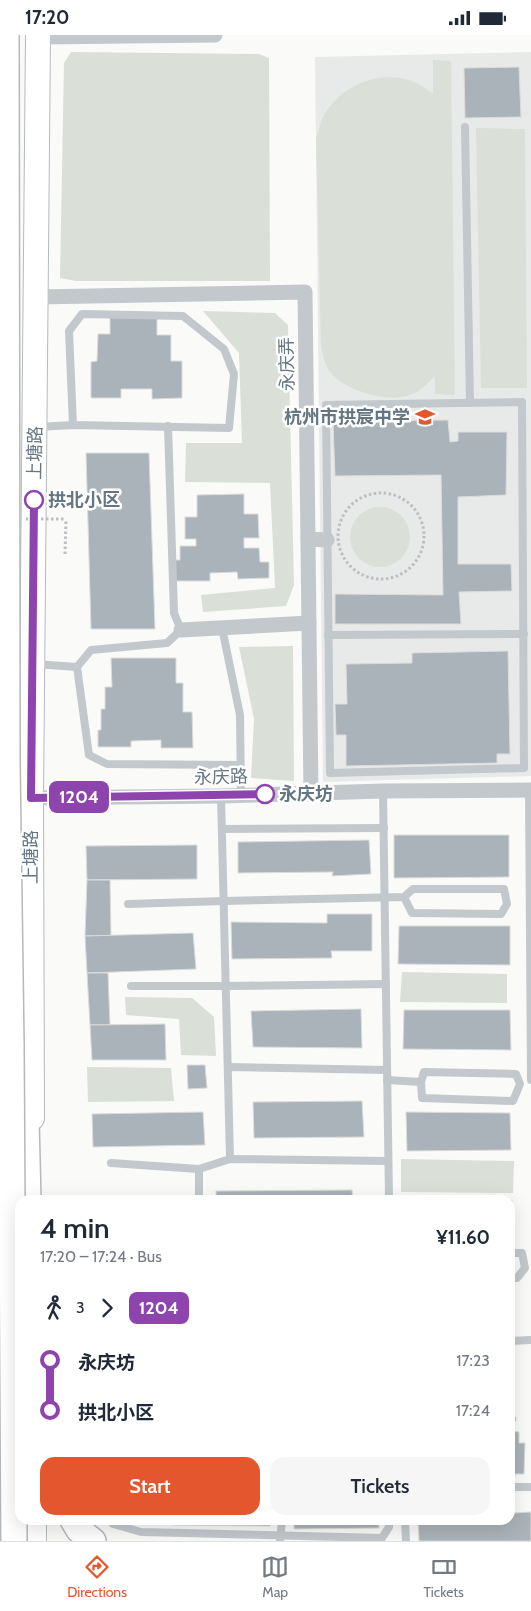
<!DOCTYPE html>
<meta charset="utf-8">
<style>
:root{--surface:#fff;--page:#f6f6f7;--text:#1f2937;--muted:#747a83;--line:#e0e1e3;--accent:#e4572e}
body{margin:0;font-family:Cabin,"Noto Sans SC",sans-serif;background:var(--page);color:var(--text);height:100vh;display:flex;flex-direction:column;font-size:19px;white-space:nowrap}
*{box-sizing:border-box;margin:0}
p{font-size:16px;color:var(--muted)}
.icon{flex:none;width:28px;height:28px;fill:none;stroke:currentColor;stroke-width:2;stroke-linecap:round;stroke-linejoin:round}
.map{position:relative;flex:1;overflow:hidden}
.panel{position:absolute;left:15px;top:1160px;width:500px;height:330px;display:flex;flex-direction:column;background:var(--surface);border-radius:15px;box-shadow:0 5px 20px #0002}
.panel>*{flex:none}
.badge{padding:0 10px;border-radius:8px;font-size:18px;line-height:32px}
.map>.badge{position:absolute;translate:-50% -50%;box-shadow:0 0 0 2px #fff}
.legs{display:flex;align-items:center;gap:8px;height:55px;padding:0 25px;font-size:16px}
.legs p{margin-inline-start:auto}
.head{display:flex;align-items:center;justify-content:space-between;height:85px;padding:0 25px}
h1{font-size:28px;font-weight:600;line-height:38px}
.primary-button{display:flex;gap:10px;margin-top:auto;padding:10px 25px}
.primary-button a{flex:1;height:58px;border-radius:15px;background:var(--accent);color:#fff;font-size:20px;font-weight:600;line-height:58px;text-align:center}
.primary-button a+a{background:var(--page);color:var(--text)}
ul{padding:0 25px;list-style:none}
li{display:flex;align-items:center;gap:18px;height:50px;font-size:19px}
li i{display:grid;place-items:center;width:8px;height:100%;margin:0 6px;background:currentColor}
li i::after{content:'';width:12px;height:12px;margin:-6px;border:4px solid;border-radius:50%;background:var(--surface)}
li p{margin-inline-start:auto}
li:first-child i{background:linear-gradient(#0000 50%,currentColor 0)}
li:last-child i{background:linear-gradient(currentColor 50%,#0000 0)}
.status{display:flex;justify-content:space-between;align-items:center;height:35px;padding:0 25px;background:var(--surface);direction:ltr}
.status svg{height:14px;fill:currentColor}
.menu{display:flex;justify-content:space-around;align-items:center;height:70px;border-top:1px solid var(--line);background:var(--surface);font-size:14px;color:var(--muted)}
.menu a{display:grid;justify-items:center;gap:2px}
.menu .current{color:var(--accent)}
.map>svg:first-child{display:block}
</style>
<div class="status"><b>17:20</b><svg viewBox="0 0 49 12"><path d="M0 12V9h3v3zM5 12V6h3v6zM10 12V3h3v9zM15 12V0h3v12zM26 1h20v11H26zM47 4h2v5h-2z"/></svg></div>
<div class="map">
<svg width="531" height="1506" viewBox="0 0 531 1506">
<rect width="100%" height="100%" fill="#fafaf8"/>
<polygon fill="#e8e9e9" points="531,17 531,741 323,747 315,22"/>
<g fill="#dadfd7">
<polygon points="71,17 259,19 269,23 270,246 76,246 60,243 64,28"/>
<path d="M433 25 451 26 455 360 435 359V341C427 349 419 358 407 361 387 367 349 356 335 342 325 334 324 323 321 311L316 104C319 97 320 88 323 82 342 47 388 30 424 52 427 54 430 57 433 59Z"/>
<polygon points="476,93 525,94 527,353 481,353"/>
<polygon points="203,276 275,278 288,290 294,550 286,571 203,577 201,560 275,553 270,448 185,447 186,408 242,408 239,318"/>
<circle cx="380" cy="502" r="30"/>
<polygon points="293,611 294,746 251,743 254,684 239,612"/>
<polygon points="402,937 507,939 507,968 400,967"/>
<polygon points="125,962 192,963 214,982 216,1021 181,1020 179,984 126,980"/>
<polygon points="87,1032 171,1033 174,1066 88,1067"/>
<polygon points="401,1124 514,1126 513,1158 401,1157"/>
</g>
<g fill="#aab3b9" stroke="#dcdcda">
<polygon points="519,32 521,82 465,83 464,33"/>
<polygon points="110,279 157,279 157,300 171,300 171,326 182,326 182,363 152,364 152,354 121,354 121,363 91,363 91,327 97,326 98,299 110,299"/>
<polygon points="448,385 450,407 458,406 458,397 507,397 506,460 458,462 458,529 511,529 512,556 459,557 461,589 335,589 335,559 443,560 441,440 335,441 333,387"/>
<polygon points="86,418 149,418 155,594 91,594"/>
<polygon points="244,459 244,479 258,479 259,503 244,503 244,513 259,513 260,527 269,527 269,543 238,544 237,537 210,538 210,546 175,546 175,525 180,525 180,511 196,511 196,504 185,504 185,482 197,482 197,460"/>
<polygon points="508,616 510,719 497,719 497,728 346,731 346,700 336,700 335,669 347,669 346,629 412,628 412,618"/>
<polygon points="111,623 176,623 176,648 183,648 183,677 192,677 193,713 161,713 161,705 131,706 131,712 98,712 98,695 101,695 101,674 105,674 105,652 112,652"/>
<polygon points="394,800 509,800 509,842 394,843"/>
<polygon points="369,805 371,839 332,841 333,837 238,838 238,807"/>
<polygon points="197,810 197,844 87,845 86,811"/>
<polygon points="87,845 110,845 111,901 85,901"/>
<polygon points="327,879 372,879 372,916 331,916 332,923 232,924 231,887 327,888"/>
<polygon points="399,891 510,891 510,930 398,929"/>
<polygon points="193,898 196,934 87,938 85,901"/>
<polygon points="87,938 108,938 110,990 90,990"/>
<polygon points="361,974 362,1013 253,1012 251,976"/>
<polygon points="404,975 510,975 511,1015 403,1014"/>
<polygon points="165,989 166,1025 92,1025 90,990"/>
<polygon points="187,1030 205,1030 207,1053 188,1054"/>
<polygon points="362,1066 364,1102 254,1103 253,1067"/>
<polygon points="203,1077 205,1110 93,1112 92,1079"/>
<polygon points="406,1077 510,1078 511,1115 407,1116"/>
<polygon points="352,1155 353,1165 216,1165 216,1156"/>
<polygon points="177,1164 177,1165 94,1165"/>
<polygon points="512,1165 512,1203 510,1203 510,1166"/>
<rect x="510" y="1252" width="3" height="35"/>
<polygon points="510,1380 516,1382 516,1386 512,1389 512,1396 519,1397 519,1408 525,1408 524,1439 515,1439 515,1442 510,1442"/>
<polygon points="510,1471 512,1478 531,1477 531,1506 419,1506 418,1485 510,1485"/>
<polygon points="165,1485 270,1485 270,1491 172,1490"/>
<polygon points="294,1485 379,1485 379,1493 294,1494"/>
</g>
<g fill="none" stroke-linecap="round" stroke-linejoin="round">
<defs>
<g id="primary">
<polyline points="32,1083 31,763 38,0"/>
<polyline points="34,1485 34,1506"/>
</g>
<g id="trunk">
<polyline points="17,1038 26,1085 28,1165"/>
<polyline points="73,1485 79,1495 93,1506"/>
</g>
</defs>
<use href="#primary" stroke="#b5babe" stroke-width="26"/>
<use href="#trunk" stroke="#b4b9bd" stroke-width="28"/>
<g stroke="#bbbfc2" stroke-width="3" stroke-dasharray="2.5 2.5" stroke-linecap="butt">
<circle cx="381" cy="501" r="43"/>
<polyline points="65,519 66,484"/>
</g>
<g stroke="#c3c8cc" stroke-width="8">
<polyline points="465,92 470,368"/>
<polygon points="522,367 524,733 330,738 326,370"/>
<polyline points="168,391 174,578 181,595 167,608 91,615 77,632 89,720 107,729 240,730"/>
<polyline points="38,392 73,390 229,393 234,339 224,314 183,281 82,279 69,296 73,390"/>
<polyline points="222,593 240,680 241,760"/>
<polyline points="328,600 524,599"/>
<polyline points="34,629 77,632"/>
<polyline points="529,755 531,1045"/>
<polyline points="383,756 389,1165"/>
<polyline points="221,761 230,1124"/>
<polyline points="222,794 384,793"/>
<polyline points="128,869 224,866 404,862 413,854 504,854 507,869 501,879 412,878 404,862"/>
<polyline points="131,951 226,951 386,949"/>
<polyline points="228,1032 387,1035"/>
<polyline points="387,1045 421,1047 422,1063 513,1066 520,1049 516,1039 424,1037 421,1047"/>
<polyline points="111,1128 199,1134 230,1124 388,1126"/>
<polyline points="199,1134 199,1165"/>
<polyline points="510,1218 522,1218 525,1233 517,1243 510,1243"/>
<polyline points="510,1306 531,1305"/>
<polyline points="510,1452 531,1452"/>
<polyline points="110,1485 113,1489 141,1497 382,1503 389,1492 389,1485"/>
<polyline points="405,1485 406,1506"/>
<polyline points="280,1506 282,1485"/>
</g>
<g stroke="#c3c8cc" stroke-width="15">
<polyline points="38,2 215,0"/>
<polyline points="36,262 305,257 311,760"/>
<polyline points="308,504 327,505"/>
<polyline points="181,595 309,588"/>
<polyline points="23,763 221,761 383,756 531,755"/>
</g>
<use href="#primary" stroke="#fff" stroke-width="24"/>
<use href="#trunk" stroke="#fff" stroke-width="25"/>
<defs>
<polyline id="trunk-bridge" points="6,0 7,728 11,1011 14,1506"/>
</defs>
<use href="#trunk-bridge" stroke="#b4b9bd" stroke-width="28" stroke-linecap="butt"/>
<polyline stroke="#bbbfc2" stroke-width="3" stroke-dasharray="2.5 2.5" stroke-linecap="butt" points="26,484 66,484"/>
<use href="#trunk-bridge" stroke="#fff" stroke-width="25"/>
</g>
<g fill="none" stroke-linecap="round" stroke-linejoin="round">
<defs>
<polyline id="line-1" points="34,465 31,763 265,759"/>
</defs>
<use href="#line-1" stroke="#fff" stroke-width="11"/>
<use href="#line-1" stroke="#8e44ad" stroke-width="8"/>
</g>
<defs>
<symbol id="school-bare" viewBox="-9 -9 18 18"><path d="M0-5L7-2L0 1L-7-2ZM-4 1L0 2.5L4 1V4Q0 6-4 4Z" fill="#e4572e" stroke="#fff" stroke-width="2.5" paint-order="stroke"/></symbol>
</defs>
<g fill-rule="evenodd">
<use href="#school-bare" x="411" y="368" width="28" height="28"/>
</g>
<g fill="#fff" stroke="#8e44ad" stroke-width="2.5">
<circle cx="34" cy="465" r="9"/>
<circle cx="265" cy="759" r="9"/>
</g>
<g text-anchor="middle" stroke-width="5" stroke-linejoin="round" paint-order="stroke">
<g font-size="18" fill="#657683" stroke="#fff">
<text transform="translate(287 329) rotate(-91)" y="6">永庆弄</text>
<text transform="translate(35 418) rotate(-89)" y="6">上塘路</text>
<text transform="translate(221 742) rotate(-1)" y="6">永庆路</text>
<text transform="translate(31 822) rotate(-90)" y="6">上塘路</text>
</g>
<g font-size="18" font-weight="bold" fill="#657683" stroke="#fff" text-anchor="end">
<text x="410" y="388">杭州市拱宸中学</text>
</g>
<g font-size="18" font-weight="bold" fill="#657683" stroke="#fff" text-anchor="start">
<text x="48" y="471">拱北小区</text>
<text x="279" y="765">永庆坊</text>
</g>
</g>
</svg>
<b class="badge" style="left:79px;top:762px;background:#8e44ad;color:#fff">1204</b>
<section class="panel">
<div class="head"><div><h1>4 min</h1><p>17:20 – 17:24 · Bus</p></div><b>¥11.60</b></div>
<div class="legs"><svg class="icon" aria-label="walk" viewBox="0 0 24 24"><circle cx="13" cy="4" r="2"/><path d="M13 8l-2 6 4 7M11 14l-3 7M7 12l3-4h3l4 4"/></svg>3<svg class="icon" aria-label="forward" viewBox="0 0 24 24"><path d="M9 5l7 7-7 7"/></svg><b class="badge" style="background:#8e44ad;color:#fff">1204</b></div>
<ul>
<li><i style="color:#8e44ad"></i><b>永庆坊</b><p>17:23</p></li>
<li><i style="color:#8e44ad"></i><b>拱北小区</b><p>17:24</p></li>
</ul>
<div class="primary-button"><a>Start</a><a>Tickets</a></div>
</section>
</div>
<nav class="menu">
<a class="current"><svg class="icon" aria-label="directions" viewBox="0 0 24 24"><path d="M12 3l9 9-9 9-9-9zM9 14v-3h6M13 9l2 2-2 2"/></svg>Directions</a>
<a><svg class="icon" aria-label="map" viewBox="0 0 24 24"><path d="M3 6l6-2 6 2 6-2v14l-6 2-6-2-6 2zM9 4v14M15 6v14"/></svg>Map</a>
<a><svg class="icon" aria-label="tickets" viewBox="0 0 24 24"><path d="M3 7h18v10H3zM15 7v10"/></svg>Tickets</a>
</nav>
